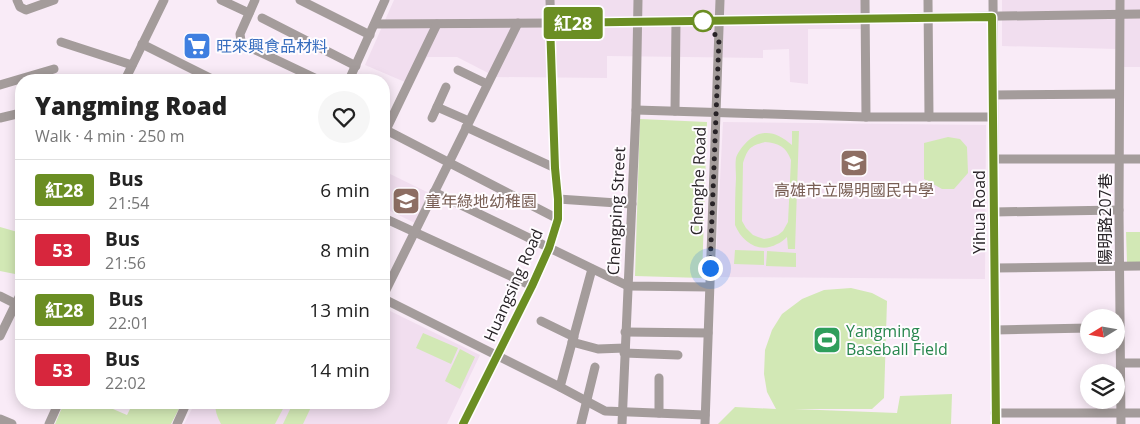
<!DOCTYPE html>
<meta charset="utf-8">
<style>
:root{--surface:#fff;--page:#f6f6f6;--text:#222;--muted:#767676;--line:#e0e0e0}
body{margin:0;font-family:"Open Sans","Noto Sans TC",sans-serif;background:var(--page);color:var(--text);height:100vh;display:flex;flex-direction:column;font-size:19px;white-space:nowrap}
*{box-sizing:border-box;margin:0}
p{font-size:16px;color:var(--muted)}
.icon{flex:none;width:28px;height:28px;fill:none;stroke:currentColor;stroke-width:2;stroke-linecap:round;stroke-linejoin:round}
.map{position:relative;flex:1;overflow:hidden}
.side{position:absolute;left:15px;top:74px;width:375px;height:335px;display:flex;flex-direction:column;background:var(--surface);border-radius:20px;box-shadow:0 2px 12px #0003}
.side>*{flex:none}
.badge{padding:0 10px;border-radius:4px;font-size:18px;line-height:32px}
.needle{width:32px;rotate:259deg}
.tools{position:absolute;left:1080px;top:309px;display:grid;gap:10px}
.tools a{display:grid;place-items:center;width:45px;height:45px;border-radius:50%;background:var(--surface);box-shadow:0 2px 12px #0003;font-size:25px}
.you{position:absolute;width:25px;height:25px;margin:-12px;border:4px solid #fff;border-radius:50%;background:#1a73e8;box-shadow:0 0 0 8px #1a73e833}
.map>.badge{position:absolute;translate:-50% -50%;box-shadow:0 0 0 2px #fff}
.round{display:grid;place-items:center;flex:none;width:52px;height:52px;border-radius:26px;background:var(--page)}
.summary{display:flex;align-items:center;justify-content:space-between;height:85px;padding:0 20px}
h1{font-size:24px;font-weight:800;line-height:38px}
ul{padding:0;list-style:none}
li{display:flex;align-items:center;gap:15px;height:60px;padding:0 20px;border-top:1px solid var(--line)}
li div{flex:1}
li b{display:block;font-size:19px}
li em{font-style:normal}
li .badge{min-width:55px;font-weight:700;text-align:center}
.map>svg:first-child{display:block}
</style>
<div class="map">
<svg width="1140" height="424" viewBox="0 0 1140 424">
<rect width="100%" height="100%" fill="#f9ebf7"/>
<g fill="#f1deef">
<polygon points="394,0 861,0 861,29 808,29 808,84 790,82 789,49 763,50 763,58 607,56 607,78 496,77 457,57 427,57 412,85 365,65"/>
<polygon points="1002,0 1140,0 1140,67 1117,67 1117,49 1002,46"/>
<polygon points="723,122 986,125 985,279 715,277"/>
<polygon points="384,171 431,194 417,224 384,208"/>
<polygon points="384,308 480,355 447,424 184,424 195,403 384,402"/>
</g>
<g fill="#d2e8b5" fill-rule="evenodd">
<polygon points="640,119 707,122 702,278 635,276"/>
<path d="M792 131H799L795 249H788L787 237C784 240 780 243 777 244 759 254 742 242 735 225 735 210 735 194 736 178 736 172 735 164 736 158 737 154 741 148 744 145 760 127 776 131 792 145ZM765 142C779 143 786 147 791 160L788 222 783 231 778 235 770 238 764 239 758 237 753 235 746 228 742 221 743 163C748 148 750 146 765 142Z"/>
<polygon points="948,137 960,139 967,147 968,173 954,189 942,189 924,179 924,143"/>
<polygon points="0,227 21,233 21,273 20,275 0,271"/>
<polygon points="1126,232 1140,232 1140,262 1127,262"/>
<polygon points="735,250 764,251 764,265 734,264"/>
<polygon points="767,251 796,253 796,267 766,266"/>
<polygon points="851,288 872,293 887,301 884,398 872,409 794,409 897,413 900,396 952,394 951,424 718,424 735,407 776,409 767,392 764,374 765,350 772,330 782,314 802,299 824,290"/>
<polygon points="423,333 458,348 451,364 416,348"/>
<polygon points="460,349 475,357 460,389 445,381"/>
<polygon points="64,403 99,403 127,415 133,403 182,403 171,424 55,424"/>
<path d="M215 403V402L286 403 275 424H221C217 417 215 410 215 403Z"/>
<polygon points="293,403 313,403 303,424 283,424"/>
</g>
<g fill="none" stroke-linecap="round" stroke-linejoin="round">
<g stroke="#a49c9b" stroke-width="9">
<polyline points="17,0 20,7 26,10 54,0"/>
<polyline points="221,0 249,13"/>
<polyline points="255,0 240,34 241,41 247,46 319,80"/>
<polyline points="300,0 370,35"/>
<polyline points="865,0 866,117"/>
<polyline points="928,0 929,117"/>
<polyline points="993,0 996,424"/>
<polyline points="1120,0 1119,210 1121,424"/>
<polyline points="262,18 356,66"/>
<polyline points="375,24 550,23 1140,14"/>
<polyline points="61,42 132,65"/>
<polyline points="142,44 214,80"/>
<polyline points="458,70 487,84"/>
<polyline points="125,80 164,0"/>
<polyline points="349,80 385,0"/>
<polyline points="0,85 54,69"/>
<polyline points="993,95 1119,94"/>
<polyline points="437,107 469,121"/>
<polyline points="636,110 866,117 993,117"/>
<polyline points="675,111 676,21"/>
<polyline points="0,118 21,113"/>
<polyline points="432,118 446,87"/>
<polyline points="466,127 555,168"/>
<polyline points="386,130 558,219"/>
<polyline points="384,134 437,24"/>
<polyline points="994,159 1140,159"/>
<polyline points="434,192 628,286 709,287"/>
<polyline points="558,199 632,204"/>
<polyline points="994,212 1119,210"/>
<polyline points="384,218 532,286"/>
<polyline points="994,268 1140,266"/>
<polyline points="384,294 518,23"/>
<polyline points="0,296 16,304"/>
<polyline points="384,299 560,387 605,411 705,415"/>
<polyline points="541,321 574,337"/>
<polyline points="995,330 1089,328"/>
<polyline points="625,332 708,333"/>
<polyline points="0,336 21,293"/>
<polyline points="572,342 598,349 625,348"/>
<polyline points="624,353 678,355"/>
<polyline points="1121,363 1140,363"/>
<polyline points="659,378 659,413"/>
<polyline points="560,387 592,269"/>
<polyline points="995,413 1140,413"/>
<polyline points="0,419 12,424"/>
<polyline points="49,424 59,402"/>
<polyline points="177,424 187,402"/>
<polyline points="463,424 532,286 549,248 558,219 558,199 555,168 550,0"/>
<polyline points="581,424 595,367"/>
<polyline points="622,424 636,110 638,0"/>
<polyline points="705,424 720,0"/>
</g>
</g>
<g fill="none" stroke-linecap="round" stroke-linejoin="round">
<defs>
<polyline id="line" points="463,424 532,286 549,248 558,219 558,199 555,168 550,23 992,17 996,424"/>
</defs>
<use href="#line" stroke="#fff" stroke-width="11"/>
<use href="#line" stroke="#6b8e23" stroke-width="8"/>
<polyline stroke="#282327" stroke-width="5" stroke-dasharray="0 9" points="703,21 719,39 710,268"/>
</g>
<defs>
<symbol id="supermarket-square" viewBox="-11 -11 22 22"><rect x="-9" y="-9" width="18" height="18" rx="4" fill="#3f7fe0" stroke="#fffcff"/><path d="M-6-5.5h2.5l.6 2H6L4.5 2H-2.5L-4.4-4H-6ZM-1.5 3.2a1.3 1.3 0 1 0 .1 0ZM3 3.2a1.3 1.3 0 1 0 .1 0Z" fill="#fff"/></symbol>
<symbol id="school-square" viewBox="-11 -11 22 22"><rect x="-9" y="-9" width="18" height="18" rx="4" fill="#8d6e63" stroke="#fffcff"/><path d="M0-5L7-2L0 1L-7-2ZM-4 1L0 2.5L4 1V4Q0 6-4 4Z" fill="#fff"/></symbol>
<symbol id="stadium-square" viewBox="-11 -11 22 22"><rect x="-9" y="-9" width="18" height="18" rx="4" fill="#2e9e5b" stroke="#fffcff"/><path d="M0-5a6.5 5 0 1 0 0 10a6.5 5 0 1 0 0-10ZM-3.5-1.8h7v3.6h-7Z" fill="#fff"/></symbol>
</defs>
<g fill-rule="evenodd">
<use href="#supermarket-square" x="181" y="30" width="32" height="32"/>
<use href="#school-square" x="838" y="147" width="32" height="32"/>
<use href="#school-square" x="390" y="185" width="32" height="32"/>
<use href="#stadium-square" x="811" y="324" width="32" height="32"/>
</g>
<circle fill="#fff" stroke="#6b8e23" stroke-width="2.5" cx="703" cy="21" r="10"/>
<g text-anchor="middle" stroke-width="4" stroke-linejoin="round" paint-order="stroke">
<g font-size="16" fill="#366cbe" stroke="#fffcff" text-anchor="start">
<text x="216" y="52">旺來興食品材料</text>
</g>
<g font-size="16" fill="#282327" stroke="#fffcff">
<text transform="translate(698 181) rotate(-88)" y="6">Chenghe Road</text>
<text transform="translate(616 211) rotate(-87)" y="6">Chengping Street</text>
<text transform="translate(979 212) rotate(-90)" y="6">Yihua Road</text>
<text transform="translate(1105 219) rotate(-90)" y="6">陽明路207巷</text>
<text transform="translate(513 285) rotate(-66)" y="6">Huangsing Road</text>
</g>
<g font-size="16" fill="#785e54" stroke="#fffcff">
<text x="854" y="196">高雄市立陽明國民中學</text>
<text x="425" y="207" text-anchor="start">童年綠地幼稚園</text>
</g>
<g font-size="16" fill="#27864d" stroke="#fffcff" text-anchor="start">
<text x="846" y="337">Yangming<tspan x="846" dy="18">Baseball Field</tspan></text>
</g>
</g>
</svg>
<div class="tools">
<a><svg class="needle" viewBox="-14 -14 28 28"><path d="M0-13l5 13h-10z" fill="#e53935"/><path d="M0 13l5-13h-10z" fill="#767676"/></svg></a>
<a><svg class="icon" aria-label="layers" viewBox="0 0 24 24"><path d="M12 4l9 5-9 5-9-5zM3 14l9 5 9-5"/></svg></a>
</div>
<div class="you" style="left:710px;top:268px"></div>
<b class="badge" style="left:573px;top:23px;background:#6b8e23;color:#fff">紅28</b>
<section class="side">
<div class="summary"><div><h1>Yangming Road</h1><p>Walk · 4 min · 250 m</p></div><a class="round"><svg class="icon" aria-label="heart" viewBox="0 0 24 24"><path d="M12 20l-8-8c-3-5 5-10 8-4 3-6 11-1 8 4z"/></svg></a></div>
<ul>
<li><span class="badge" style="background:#6b8e23;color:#fff">紅28</span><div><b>Bus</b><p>21:54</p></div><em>6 min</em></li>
<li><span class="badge" style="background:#d7263d;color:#fff">53</span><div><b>Bus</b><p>21:56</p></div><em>8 min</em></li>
<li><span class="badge" style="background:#6b8e23;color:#fff">紅28</span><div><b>Bus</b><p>22:01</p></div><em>13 min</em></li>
<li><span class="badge" style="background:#d7263d;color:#fff">53</span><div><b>Bus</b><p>22:02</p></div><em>14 min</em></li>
</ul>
</section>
</div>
